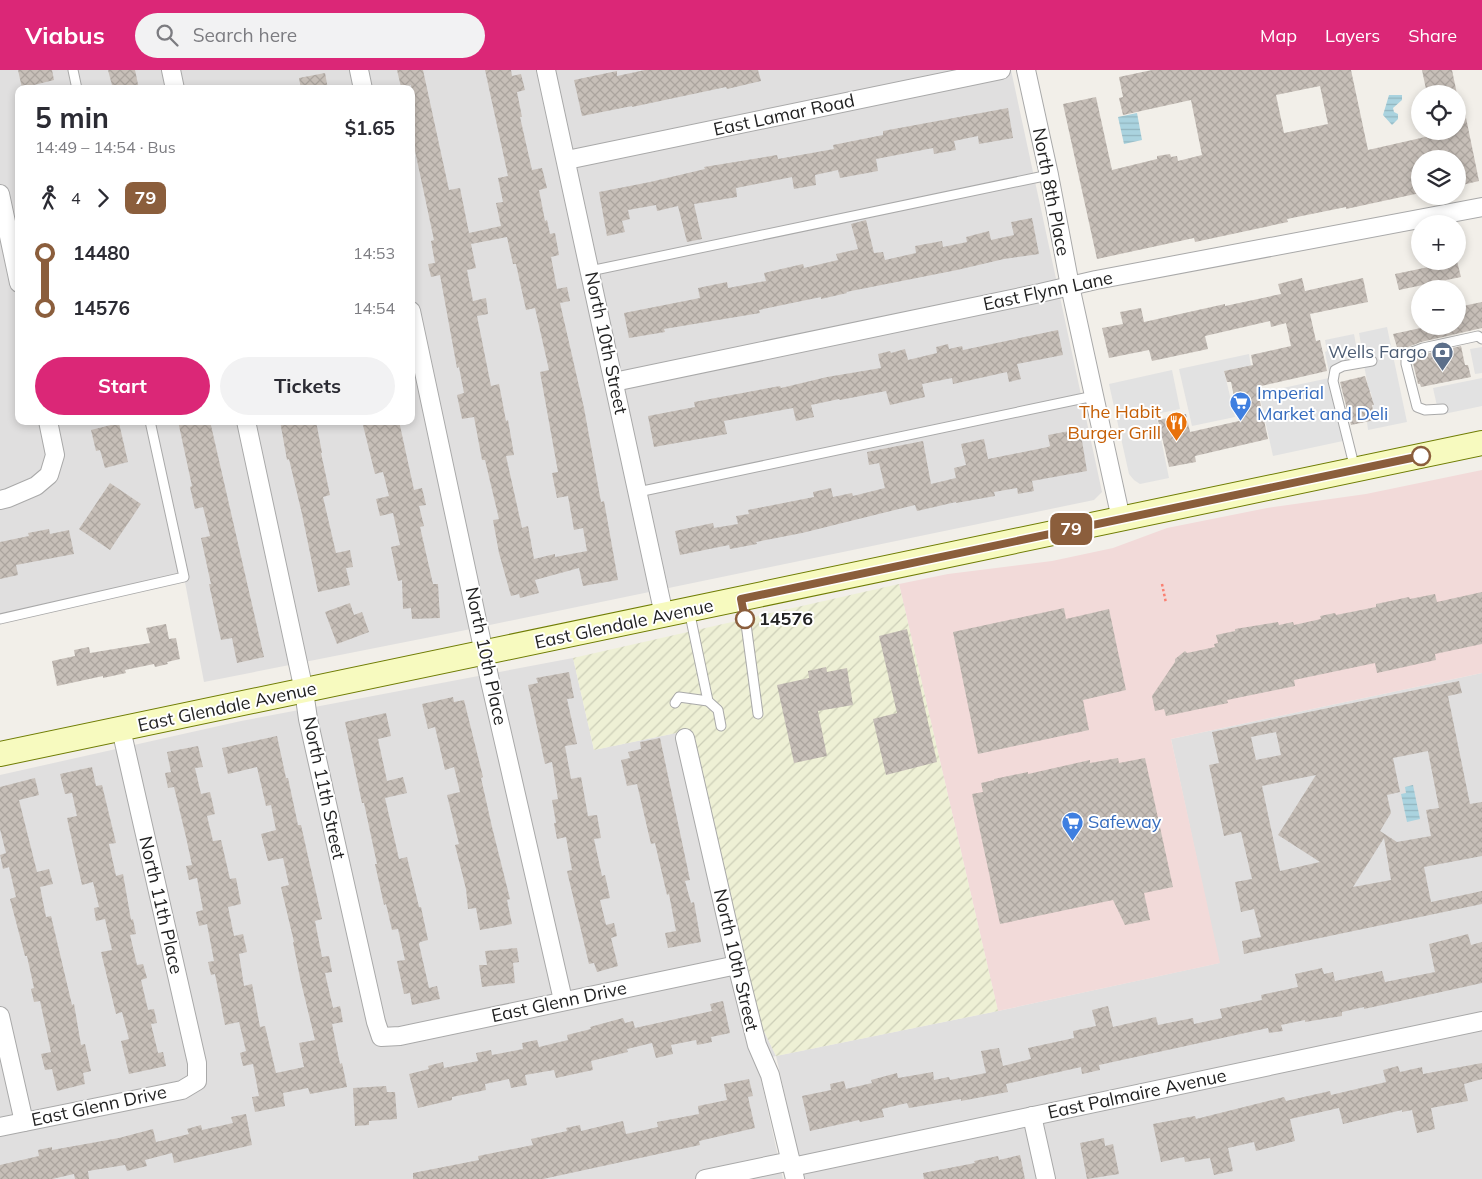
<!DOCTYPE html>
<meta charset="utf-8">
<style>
:root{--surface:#fff;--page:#f2f2f3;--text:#2b2b33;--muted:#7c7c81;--accent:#db2777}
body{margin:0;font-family:Mulish,sans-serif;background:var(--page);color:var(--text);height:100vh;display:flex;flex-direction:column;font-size:19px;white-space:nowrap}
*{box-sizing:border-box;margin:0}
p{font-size:16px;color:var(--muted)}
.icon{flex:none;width:28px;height:28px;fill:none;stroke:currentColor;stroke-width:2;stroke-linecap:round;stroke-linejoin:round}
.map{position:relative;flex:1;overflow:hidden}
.details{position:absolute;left:15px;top:15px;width:400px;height:340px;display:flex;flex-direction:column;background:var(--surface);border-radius:10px;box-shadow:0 2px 8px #0003}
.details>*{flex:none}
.badge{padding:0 10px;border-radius:8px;font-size:18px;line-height:32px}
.fabs{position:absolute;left:1411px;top:15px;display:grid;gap:10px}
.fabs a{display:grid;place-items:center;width:55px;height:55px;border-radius:50%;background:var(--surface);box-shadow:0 2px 8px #0003;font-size:25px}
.map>.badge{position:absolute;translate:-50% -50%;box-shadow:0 0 0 2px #fff}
.legs{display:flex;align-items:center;gap:8px;height:55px;padding:0 20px;font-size:16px}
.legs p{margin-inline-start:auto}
.overview{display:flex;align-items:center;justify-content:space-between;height:85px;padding:0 20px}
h1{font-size:28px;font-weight:700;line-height:38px}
.button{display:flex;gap:10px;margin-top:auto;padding:10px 20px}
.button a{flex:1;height:58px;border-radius:30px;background:var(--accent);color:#fff;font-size:20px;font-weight:700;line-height:58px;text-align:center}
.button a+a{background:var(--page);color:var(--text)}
ul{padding:0 20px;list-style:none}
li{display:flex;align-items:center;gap:18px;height:55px;font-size:19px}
li i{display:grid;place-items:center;width:8px;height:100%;margin:0 6px;background:currentColor}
li i::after{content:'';width:12px;height:12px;margin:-6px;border:4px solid;border-radius:50%;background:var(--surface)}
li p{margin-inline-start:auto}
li:first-child i{background:linear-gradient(#0000 50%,currentColor 0)}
li:last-child i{background:linear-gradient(currentColor 50%,#0000 0)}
header{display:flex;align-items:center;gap:30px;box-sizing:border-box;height:70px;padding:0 25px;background:var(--accent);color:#fff}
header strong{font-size:24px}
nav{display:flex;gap:28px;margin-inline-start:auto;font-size:18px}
.search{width:350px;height:45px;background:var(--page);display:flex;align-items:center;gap:12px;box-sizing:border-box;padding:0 18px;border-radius:28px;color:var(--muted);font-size:19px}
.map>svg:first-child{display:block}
</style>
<header>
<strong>Viabus</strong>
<div class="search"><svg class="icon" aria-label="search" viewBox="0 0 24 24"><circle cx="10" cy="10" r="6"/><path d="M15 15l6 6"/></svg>Search here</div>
<nav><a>Map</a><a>Layers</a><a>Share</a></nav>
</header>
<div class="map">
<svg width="1482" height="1109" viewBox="0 0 1482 1109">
<defs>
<pattern id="farmland-furrows" width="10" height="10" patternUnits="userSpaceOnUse" patternTransform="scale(1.25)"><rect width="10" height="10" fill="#eef0d5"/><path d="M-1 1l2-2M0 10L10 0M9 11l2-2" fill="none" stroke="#ccceb7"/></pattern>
<pattern id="water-rules" width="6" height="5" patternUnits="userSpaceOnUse" patternTransform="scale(1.25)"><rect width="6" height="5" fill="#aad3df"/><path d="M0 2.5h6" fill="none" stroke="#92b5bf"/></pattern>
<pattern id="building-cross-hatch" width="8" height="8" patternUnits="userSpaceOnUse" patternTransform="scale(1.25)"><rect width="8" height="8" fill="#c7bfb8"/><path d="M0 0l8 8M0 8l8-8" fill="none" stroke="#aba49e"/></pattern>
</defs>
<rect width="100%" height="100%" fill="#f2efe9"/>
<g fill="#e0dfdf" fill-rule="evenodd">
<path d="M0 0H1011L1102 422 1094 430 461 561 204 612 184 507 0 549ZM19 19H411V351H19Z"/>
<polygon points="573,588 594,680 691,660 756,945 776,986 998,941 1219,893 1171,669 1482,603 1482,1109 804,1109 776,986 757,991 783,1109 0,1109 0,705 241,651"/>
</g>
<polygon fill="#f2dad9" points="1482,400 1482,603 1171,669 1220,893 998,941 899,514 948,504 1052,491 1113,478 1167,458 1267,438 1366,424"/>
<polygon fill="url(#farmland-furrows)" points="899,514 998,941 776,986 756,945 691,660 594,680 573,588"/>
<g fill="#e2e2e2">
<polygon points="1387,257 1407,352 1368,360 1367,352 1375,350 1371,322 1369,322 1364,295 1329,302 1325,282 1327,281 1325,270 1354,264 1356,275 1361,274 1359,263"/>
<polygon points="1482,277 1482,303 1475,304 1470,279"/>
<polygon points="1249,284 1251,296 1224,301 1235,347 1192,356 1179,299"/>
<polygon points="1172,300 1180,339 1156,344 1169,408 1140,414 1134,410 1129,404 1109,314"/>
<polygon points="1329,308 1343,371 1273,386 1259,323"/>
<polygon points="1482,308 1482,336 1439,345 1433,318"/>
</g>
<g fill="url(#water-rules)">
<polygon points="1389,25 1402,25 1402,30 1393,38 1394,42 1398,44 1398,49 1392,55 1383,45"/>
<polygon points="1137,43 1142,70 1124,74 1118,47"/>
<polygon points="1413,715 1420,749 1407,752 1401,724 1406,723 1405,717"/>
</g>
<g fill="url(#building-cross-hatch)" fill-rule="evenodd">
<polygon points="18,0 52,0 54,10 22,18"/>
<polygon points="108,0 135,0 139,19 113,19"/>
<path d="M397 0H423L449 120 460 118 469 163 501 156 496 133 503 132 498 108 508 106 485 0H511L512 6 521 4 525 20 517 22 522 47H520L532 100 542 98 547 118 539 120 545 151 547 150 550 164 555 163 559 185 551 187 557 219 567 217 570 231 560 233 584 338 601 432 604 431 618 510 583 516 579 498 535 510 539 523 520 528 519 524 511 526 499 483 493 450 499 449 485 390H482L474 347 462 349 457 325 464 323 459 297 457 298 440 205 431 207 428 194 435 193 431 171 434 170 411 62V15L401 17ZM507 167 513 194H516L526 240 535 238 549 300 540 302 558 402 552 403 557 428 568 426 574 460 583 458 587 481 555 487V484L534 489 528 456 522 458 506 386 514 385 508 350 506 351 499 314 491 316 477 246 488 244 486 228 473 231 467 200 476 198 471 174Z"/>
<polygon points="645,0 758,0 761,11 727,19 726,17 632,37 632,36 582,46 574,10 617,1 617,6"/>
<path d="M1152 0H1351L1368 80 1434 65 1435 61H1458V33H1463L1479 111 1458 116V89H1420V123L1346 139V137L1287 149 1288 152 1195 172 1194 168 1097 189 1063 34 1096 27 1112 100 1157 89V86L1170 84 1171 87 1177 86 1178 91 1202 85 1191 30 1123 45 1119 28 1123 27 1119 7ZM1320 16 1328 54 1284 63 1276 25Z"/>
<polygon points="1422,0 1452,0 1457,24 1427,24"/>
<polygon points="325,3 328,19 301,19 299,8"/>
<polygon points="1008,38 1013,68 979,74 978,66 954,71 956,80 934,84 933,78 876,89 878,101 840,108 838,100 815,105 816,115 794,119 792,107 736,118 737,127 694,134 702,169 687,172 678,136 657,141 656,135 628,140 630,149 622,151 625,162 607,166 599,122 650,112 705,99 704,97 777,85 778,89 834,79 833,75 883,65 883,61"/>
<polygon points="1032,148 1039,184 1004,189 957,200 846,222 847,223 821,229 821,227 759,240 760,243 664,259 665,262 629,268 624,243 700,228 698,218 727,212 728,218 766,211 764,203 803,194 804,198 838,190 836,184 858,179 851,154 866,150 874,183 883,182 885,190 916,183 915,176 942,171 943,177 967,172 966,167 989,161 991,170 1014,165 1011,152"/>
<polygon points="1437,191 1457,191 1461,207 1399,220 1395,204 1438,195"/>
<polygon points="1302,208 1305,221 1363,208 1368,232 1310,244 1316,271 1320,270 1327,301 1257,317 1268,369 1195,386 1196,392 1169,397 1158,350 1186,344 1190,362 1239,351 1231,312 1227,312 1224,301 1253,295 1251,285 1291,276 1286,253 1271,257 1270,251 1205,266 1208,279 1152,291 1149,280 1109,288 1102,258 1123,254 1120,242 1141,238 1144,252 1225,234 1225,236 1281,224 1278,214"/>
<polygon points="1482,232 1482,258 1421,272 1403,279 1400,287 1393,264 1430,256 1458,257 1458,237"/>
<polygon points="1058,260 1063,285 1017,294 1021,309 1009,312 1007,302 953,314 952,308 922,314 925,327 890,335 886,321 840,330 839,329 811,335 814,347 796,351 793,338 724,351 727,364 654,377 648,346 695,337 694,332 780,316 781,318 827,307 881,298 878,284 890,281 891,283 905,279 908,290 937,283 936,277 948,274 949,279 962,276 963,280"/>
<polygon points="1461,276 1465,295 1468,295 1471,307 1421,317 1420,314 1418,314 1412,289 1425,284"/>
<polygon points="1365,306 1374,335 1372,335 1375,350 1351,355 1340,312"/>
<polygon points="178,351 210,351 264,587 237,593 232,568 221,570 209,514 211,514 201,468 210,466 203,437 195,439 190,417 192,416"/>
<polygon points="280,351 316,351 322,383 321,383 330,425 323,427 336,483 350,480 353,497 346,498 350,515 318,522 302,444 289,389 287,390"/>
<polygon points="362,351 399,351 414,420 422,418 426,435 419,436 424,456 420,457 433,514 438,514 440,548 412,549 411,538 403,539 402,510 398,511 391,477 400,475 393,443 380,446 376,429 389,426 383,402 375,404"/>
<polygon points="119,353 128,392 105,398 100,380 96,381 91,360"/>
<polygon points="1080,359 1087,401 1032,411 1034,421 1018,424 1017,418 994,422 995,426 956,433 956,432 917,441 915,435 802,463 756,472 757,474 730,479 729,475 680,485 675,461 713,453 714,458 738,454 736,446 749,444 748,440 814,427 813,422 831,418 833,427 852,423 853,426 885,418 879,393 869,395 867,382 923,371 931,414 956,408 954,398 966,395 961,374 984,369 988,389 1048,377 1050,376 1048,365"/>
<polygon points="110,413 141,434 110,480 79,459"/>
<polygon points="49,459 50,464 69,460 74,484 16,495 18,505 0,509 0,472 29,466 28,463"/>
<polygon points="1482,522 1482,574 1435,584 1436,590 1377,603 1375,593 1294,610 1295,616 1227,630 1228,633 1166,646 1164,639 1155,641 1152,626 1175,592 1175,589 1185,581 1187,583 1215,577 1214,574 1218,573 1216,565 1235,561 1235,559 1278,552 1279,555 1293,552 1294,555 1321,549 1320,546 1335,543 1336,545 1376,537 1376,534 1409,527 1410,529 1435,524 1437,532"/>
<polygon points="350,533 354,545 362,542 369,562 337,574 325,542"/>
<polygon points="1064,538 1066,549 1109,539 1126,620 1083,630 1089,660 978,684 953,562"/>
<polygon points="166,554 169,569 176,568 180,589 167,592 168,594 155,597 154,594 125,600 126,603 103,608 103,606 57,616 52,591 75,586 74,580 89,577 90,583 150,573 146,558"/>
<polygon points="907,559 937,692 886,705 873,649 897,643 879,566"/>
<polygon points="826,597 827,602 847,598 853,635 818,641 827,686 794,693 777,615 809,608 808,601"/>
<polygon points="569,602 574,628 567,629 577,674 565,676 571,709 581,707 588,746 597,745 601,768 594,769 602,806 605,805 610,828 600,830 606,855 614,853 617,866 611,868 618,896 597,902 594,893 589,894 567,801 572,800 566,767 557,769 554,753 556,753 552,730 558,729 552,692 545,694 528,615 538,613 536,608"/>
<path d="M1459 611 1462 623 1448 626 1470 734 1482 732V786L1424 797 1431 832 1482 821V834L1244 884 1242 871 1261 867 1254 839 1241 842 1235 812 1252 809 1241 762 1224 766 1209 695 1219 693 1212 662ZM1276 662 1281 685 1256 690 1251 667ZM1428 681 1439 738 1426 740 1431 766 1397 772 1380 761 1391 743 1387 725 1400 722 1393 688ZM1316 705 1278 765 1320 792 1280 801 1262 716ZM1384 768 1391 810 1353 817Z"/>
<polygon points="453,627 454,632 464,630 483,707 481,708 492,757 510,829 507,830 512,854 480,860 476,838 468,839 466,819 455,775 459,774 447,725 460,722 454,697 445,700 435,657 428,659 422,634"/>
<polygon points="386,643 391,666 378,669 387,711 403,707 407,723 385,728 399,789 407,787 419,837 421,837 428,870 420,872 419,874 429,918 437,916 440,929 412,935 410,923 404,924 397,891 405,890 398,859 392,860 386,834 384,835 375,794 377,794 364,733 362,733 345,652"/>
<polygon points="277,666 286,708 288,708 298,755 301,755 322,849 315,851 322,887 329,886 332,902 325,903 333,938 340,936 343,952 332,954 340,994 342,993 347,1017 310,1024 308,1018 283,1023 285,1036 255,1042 252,1027 259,1026 253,994 243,996 240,983 246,981 239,952 225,955 215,904 211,905 208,892 214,891 207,854 199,856 196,842 203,840 197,808 189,810 186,796 192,795 186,767 174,717 168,718 165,703 171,702 167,682 198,676 203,697 195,698 201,724 210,722 215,744 207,746 213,771 221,770 230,809 236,808 241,834 228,837 234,866 243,864 247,882 239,884 244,916 252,914 260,957 265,956 276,1003 304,997 299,973 315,970 300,908 293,872 294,872 281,817 289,815 283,788 268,791 261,764 276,760 271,735 266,736 257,697 228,704 222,678"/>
<polygon points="660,668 690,810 685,811 691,833 694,832 701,872 668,878 665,863 676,861 669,824 667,825 655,773 651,774 637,714 627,716 621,690 630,688 628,682 641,679 640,672"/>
<polygon points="1118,688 1119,693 1145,688 1173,817 1144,823 1150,850 1125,855 1113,830 1000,854 972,724 983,722 981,713 994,710 994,709 1028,702 1028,704 1090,690 1090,693"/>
<polygon points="92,697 96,716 102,715 116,773 109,774 116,806 123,804 131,850 133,849 136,864 130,865 137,895 143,894 147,908 141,910 148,940 154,939 157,953 151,954 158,983 163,982 166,996 129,1004 121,971 129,969 122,942 116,944 101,882 112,880 105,849 96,851 94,838 99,837 93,812 82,815 67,748 77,746 72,723 65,724 60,704"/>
<polygon points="35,708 39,725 19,730 37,802 49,799 53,814 40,817 46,847 51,846 72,935 74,934 81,975 85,974 91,1001 83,1003 85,1014 57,1021 52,999 45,1000 41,984 51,982 40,931 34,932 31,919 34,918 27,886 25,886 10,829 16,827 9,797 3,799 0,785 6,783 0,759 0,717"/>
<polygon points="1468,864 1471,875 1482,872 1482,913 1364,939 1364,937 1342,942 1342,946 1329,948 1305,952 1305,950 1281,955 1283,961 1269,963 1268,958 1099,995 1100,1000 1082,1004 1081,997 1006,1014 1008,1022 961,1031 961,1029 909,1038 907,1033 882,1039 884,1047 860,1052 859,1050 810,1061 802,1026 831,1020 830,1014 844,1011 846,1019 872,1013 871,1010 897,1003 898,1008 933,1002 934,1010 949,1007 950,1010 986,1003 981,981 999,978 1003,996 1031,989 1028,978 1074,968 1073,961 1096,956 1092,940 1108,936 1113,957 1156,947 1158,955 1193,948 1194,954 1222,948 1220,939 1262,930 1261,925 1298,917 1295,904 1322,898 1324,904 1333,902 1335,911 1382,901 1385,912 1435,902 1429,874"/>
<polygon points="517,878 519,892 513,893 515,913 482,917 479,895 487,895 485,881"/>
<polygon points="723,931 730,963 711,967 712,972 697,975 696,970 671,975 673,984 656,988 652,973 627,979 628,982 591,991 593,1000 556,1008 554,1000 525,1005 527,1015 511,1018 509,1009 485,1014 486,1020 452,1027 452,1030 418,1038 409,1004 429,999 428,996 443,992 444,998 478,991 476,983 491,980 492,985 523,979 522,973 537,970 539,977 568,970 567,965 591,959 590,957 623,948 625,953 633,951 635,958 712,941 710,934"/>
<polygon points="1482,993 1482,1009 1464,1014 1468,1031 1431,1038 1435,1059 1417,1063 1412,1040 1402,1042 1402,1040 1343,1054 1339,1038 1290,1049 1295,1071 1256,1081 1254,1072 1228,1078 1233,1101 1214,1105 1210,1088 1185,1092 1184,1087 1161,1092 1153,1054 1195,1046 1196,1049 1284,1027 1286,1031 1330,1021 1331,1025 1386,1012 1383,1000 1398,996 1400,1002 1422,997 1423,1004"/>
<polygon points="749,1009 753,1026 748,1027 755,1058 699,1071 700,1075 543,1109 413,1109 413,1103 479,1090 478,1086 533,1075 531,1069 567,1061 566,1058 580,1055 581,1061 623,1051 626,1064 658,1057 657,1052 699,1044 698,1036 727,1030 724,1014"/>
<polygon points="386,1016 387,1022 395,1022 397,1049 369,1051 369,1055 355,1056 353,1018"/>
<polygon points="246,1044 252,1075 174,1093 172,1083 145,1090 147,1096 127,1101 125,1095 88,1101 89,1109 75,1109 74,1104 52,1109 0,1109 0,1095 39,1086 38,1080 52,1077 52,1080 119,1068 153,1059 156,1072 189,1064 187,1059 201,1055 202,1060 233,1053 231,1047"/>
<polygon points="1104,1068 1105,1076 1113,1074 1119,1104 1087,1109 1080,1073"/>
<polygon points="1020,1085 1025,1109 924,1109 923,1103 975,1093 974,1091 998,1086 999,1090"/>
</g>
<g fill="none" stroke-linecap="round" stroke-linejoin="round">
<defs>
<g id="service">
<polyline points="73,0 77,19"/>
<polyline points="590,201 1049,105"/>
<polyline points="1443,339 1425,340 1417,337 1406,294 1406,287 1407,284 1423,278 1478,266 1482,269"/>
<polyline points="1355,399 1333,311 1335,300 1343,296 1372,291"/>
<polyline points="638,422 1094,326"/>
<polyline points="741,531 746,554 758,644"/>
<polyline points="689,540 708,631 718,640 721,656"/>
<polyline points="0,549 184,507 150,351"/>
<polyline points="675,633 679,627 708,631"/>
</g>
<g id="minor">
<polyline points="171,0 175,19"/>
<polyline points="359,0 363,19"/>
<polyline points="546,0 664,545"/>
<polyline points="1026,0 1049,105 1070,216 1121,449"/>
<polyline points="567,90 1001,0"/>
<polyline points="0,124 19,213"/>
<polyline points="411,241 490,611 563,930"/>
<polyline points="614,312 1040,223 1096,210 1482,137"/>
<polyline points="246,351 304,621 308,649 376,952 381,967 400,966 737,895"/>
<polyline points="0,430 8,428 36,416 49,405 55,385 48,351"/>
<polyline points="685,668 737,895 757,975 770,1005 795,1109"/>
<polyline points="0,946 24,1052"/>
<polyline points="1032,1046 1046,1109"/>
<polyline points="0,1057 182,1020 197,1011 197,993 121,659"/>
<polyline points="792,1097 1482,951"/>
<polyline points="705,1109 791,1091"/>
</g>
<polyline id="secondary" points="0,684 1482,373"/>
</defs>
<use href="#service" stroke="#a9a9a9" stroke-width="11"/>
<use href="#minor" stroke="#a9a9a9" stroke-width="20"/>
<use href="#secondary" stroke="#707d05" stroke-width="26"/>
<polyline stroke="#fa8072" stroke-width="2.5" stroke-dasharray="2.5 2.5" stroke-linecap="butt" points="1162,514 1166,533"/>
<use href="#service" stroke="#fff" stroke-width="9"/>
<use href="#minor" stroke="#fff" stroke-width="18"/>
<use href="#secondary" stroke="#f7fabf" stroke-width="24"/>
</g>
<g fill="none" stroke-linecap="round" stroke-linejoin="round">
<defs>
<polyline id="line-1" points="745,549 741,529 1421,386"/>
</defs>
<use href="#line-1" stroke="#fff" stroke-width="11"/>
<use href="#line-1" stroke="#8b5e3c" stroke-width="8"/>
</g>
<defs>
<symbol id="bank-pin" viewBox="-11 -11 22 30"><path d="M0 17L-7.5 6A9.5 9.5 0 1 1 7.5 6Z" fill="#5c6f8a" stroke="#fff"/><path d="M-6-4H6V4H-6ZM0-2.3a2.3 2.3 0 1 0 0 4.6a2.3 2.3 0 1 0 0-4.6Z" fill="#fff"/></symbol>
<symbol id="supermarket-pin" viewBox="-11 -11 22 30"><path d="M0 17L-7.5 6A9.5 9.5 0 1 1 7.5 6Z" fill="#3f7fe0" stroke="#fff"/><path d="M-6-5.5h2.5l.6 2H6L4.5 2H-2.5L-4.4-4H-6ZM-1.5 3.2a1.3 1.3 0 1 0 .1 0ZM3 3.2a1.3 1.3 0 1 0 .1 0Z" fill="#fff"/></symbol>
<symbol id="restaurant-pin" viewBox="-11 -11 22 30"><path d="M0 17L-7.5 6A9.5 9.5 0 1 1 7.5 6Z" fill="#e8710a" stroke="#fff"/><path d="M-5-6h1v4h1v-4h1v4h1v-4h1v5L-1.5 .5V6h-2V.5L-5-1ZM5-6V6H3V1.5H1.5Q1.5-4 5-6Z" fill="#fff"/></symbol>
</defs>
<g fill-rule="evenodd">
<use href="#bank-pin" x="1430" y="270" width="25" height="34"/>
<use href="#supermarket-pin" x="1228" y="320" width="25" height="34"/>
<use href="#restaurant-pin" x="1164" y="340" width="25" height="34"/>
<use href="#supermarket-pin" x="1060" y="740" width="25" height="34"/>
</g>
<g fill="#fff" stroke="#8b5e3c" stroke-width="2.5">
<circle cx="1421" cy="386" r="9"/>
<circle cx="745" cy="549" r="9"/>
</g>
<g text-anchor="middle" stroke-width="4" stroke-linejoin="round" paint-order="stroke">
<g font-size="18" fill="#222" stroke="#fff">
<text transform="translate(784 45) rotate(-12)" y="6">East Lamar Road</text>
<text transform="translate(1051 122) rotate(79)" y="6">North 8th Place</text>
<text transform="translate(1048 221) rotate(-12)" y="6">East Flynn Lane</text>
<text transform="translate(606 273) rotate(78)" y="6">North 10th Street</text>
<text transform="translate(624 554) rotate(-12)" y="6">East Glendale Avenue</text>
<text transform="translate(486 586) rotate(78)" y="6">North 10th Place</text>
<text transform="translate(227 637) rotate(-12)" y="6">East Glendale Avenue</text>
<text transform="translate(324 718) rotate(78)" y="6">North 11th Street</text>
<text transform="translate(161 835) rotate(77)" y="6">North 11th Place</text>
<text transform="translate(736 890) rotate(77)" y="6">North 10th Street</text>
<text transform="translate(559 932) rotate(-12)" y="6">East Glenn Drive</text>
<text transform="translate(1137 1024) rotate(-12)" y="6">East Palmaire Avenue</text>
<text transform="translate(99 1036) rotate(-12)" y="6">East Glenn Drive</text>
</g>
<g font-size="18" fill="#4e5e75" stroke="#fff" text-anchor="end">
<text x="1427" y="288">Wells Fargo</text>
</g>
<g font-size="18" fill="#366cbe" stroke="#fff" text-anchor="start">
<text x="1257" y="329">Imperial<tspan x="1257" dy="21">Market and Deli</tspan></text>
<text x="1088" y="758">Safeway</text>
</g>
<g font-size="18" fill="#c56008" stroke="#fff" text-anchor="end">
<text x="1161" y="348">The Habit<tspan x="1161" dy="21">Burger Grill</tspan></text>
</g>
<g font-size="18" font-weight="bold" fill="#222" stroke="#fff" text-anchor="start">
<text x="759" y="555">14576</text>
</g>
</g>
</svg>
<div class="fabs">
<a><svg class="icon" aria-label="locate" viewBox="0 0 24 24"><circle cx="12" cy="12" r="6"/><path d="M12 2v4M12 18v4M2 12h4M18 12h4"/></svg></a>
<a><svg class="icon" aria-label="layers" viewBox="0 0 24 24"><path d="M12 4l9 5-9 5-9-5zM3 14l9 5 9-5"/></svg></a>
<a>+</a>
<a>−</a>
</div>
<b class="badge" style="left:1071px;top:459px;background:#8b5e3c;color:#fff">79</b>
<section class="details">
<div class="overview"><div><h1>5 min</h1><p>14:49 – 14:54 · Bus</p></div><b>$1.65</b></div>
<div class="legs"><svg class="icon" aria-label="walk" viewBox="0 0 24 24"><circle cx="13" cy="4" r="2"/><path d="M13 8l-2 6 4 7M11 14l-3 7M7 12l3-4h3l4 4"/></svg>4<svg class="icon" aria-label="forward" viewBox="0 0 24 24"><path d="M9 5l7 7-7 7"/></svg><b class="badge" style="background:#8b5e3c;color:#fff">79</b></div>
<ul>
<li><i style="color:#8b5e3c"></i><b>14480</b><p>14:53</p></li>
<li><i style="color:#8b5e3c"></i><b>14576</b><p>14:54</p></li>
</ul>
<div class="button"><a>Start</a><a>Tickets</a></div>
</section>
</div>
